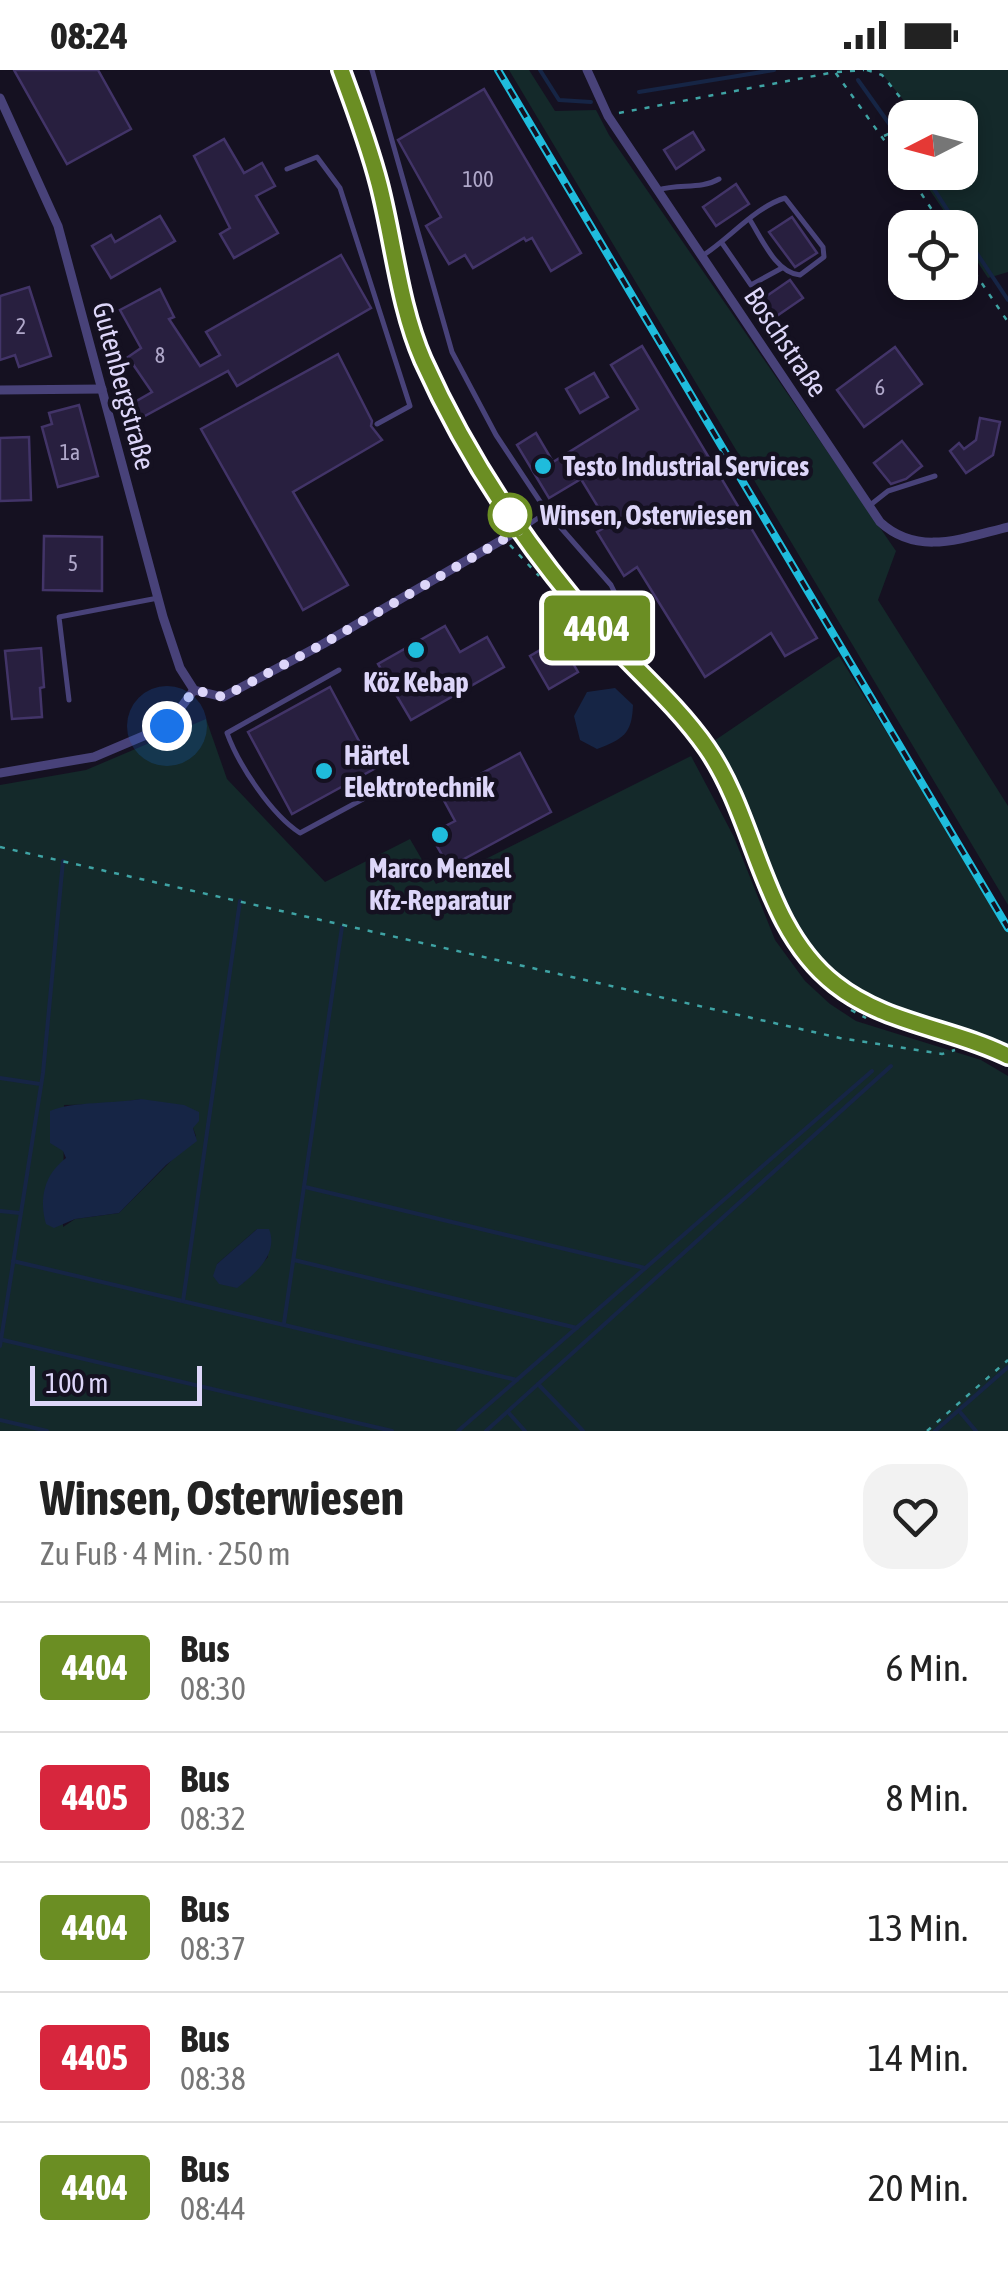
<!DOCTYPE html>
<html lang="de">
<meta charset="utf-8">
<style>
:root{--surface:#fff;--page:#f2f2f2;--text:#222;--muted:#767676;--line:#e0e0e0}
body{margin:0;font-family:"Asap Condensed",sans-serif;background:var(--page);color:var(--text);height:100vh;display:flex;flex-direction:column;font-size:38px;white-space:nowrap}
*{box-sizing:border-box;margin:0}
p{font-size:32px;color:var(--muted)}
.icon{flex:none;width:55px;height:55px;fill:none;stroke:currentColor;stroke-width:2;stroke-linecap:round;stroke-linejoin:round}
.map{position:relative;height:1361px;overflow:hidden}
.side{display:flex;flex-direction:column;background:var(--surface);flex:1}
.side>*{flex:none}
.badge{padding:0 20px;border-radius:8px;font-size:35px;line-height:65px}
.needle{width:65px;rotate:264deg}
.fabs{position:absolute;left:888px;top:30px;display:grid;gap:20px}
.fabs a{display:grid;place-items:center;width:90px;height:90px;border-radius:20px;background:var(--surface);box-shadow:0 5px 15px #0003;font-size:50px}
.scale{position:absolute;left:30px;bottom:25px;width:172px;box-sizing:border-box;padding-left:10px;border:5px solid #ddd6f9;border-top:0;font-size:28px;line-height:35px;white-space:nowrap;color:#ddd6f9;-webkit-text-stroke:8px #151121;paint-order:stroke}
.you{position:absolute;width:50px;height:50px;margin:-25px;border:8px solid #fff;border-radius:50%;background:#1a73e8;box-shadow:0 0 0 15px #1a73e833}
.map>.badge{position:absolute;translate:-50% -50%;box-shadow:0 0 0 5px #fff}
.round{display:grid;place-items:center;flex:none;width:105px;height:105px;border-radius:30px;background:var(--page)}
.overview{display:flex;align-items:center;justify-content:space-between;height:170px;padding:0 40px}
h1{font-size:48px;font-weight:700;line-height:75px}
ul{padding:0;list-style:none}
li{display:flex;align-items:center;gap:30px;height:130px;padding:0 40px;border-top:2px solid var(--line)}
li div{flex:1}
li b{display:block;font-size:38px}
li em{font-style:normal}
li .badge{min-width:110px;font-weight:700;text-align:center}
.status{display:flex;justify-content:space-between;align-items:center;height:70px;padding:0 50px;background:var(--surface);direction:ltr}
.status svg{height:28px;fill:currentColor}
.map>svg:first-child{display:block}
</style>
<div class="status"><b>08:24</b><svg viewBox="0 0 49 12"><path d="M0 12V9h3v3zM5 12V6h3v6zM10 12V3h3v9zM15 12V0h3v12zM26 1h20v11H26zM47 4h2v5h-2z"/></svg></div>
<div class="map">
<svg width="1008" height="1361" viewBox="0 0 1008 1361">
<rect width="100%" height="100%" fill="#151121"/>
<g fill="#14292a" fill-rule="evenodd">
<polygon points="509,0 529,0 555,41 596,40 609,65 896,481 878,530 1008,736 1008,835"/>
<polygon points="879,0 1008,0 1008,202 988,208 960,165 960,158 955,157 918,103 960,102 960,48 917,47"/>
<polygon points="839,586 1008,857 1008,980 952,957 886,939 838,910 816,888 786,840 734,712 711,673"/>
<path d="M206 649 227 709 325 812 410 769 436 814 691 686 734 767 775 870 805 911 830 934 856 951 981 990 1008 1006V1361H0V715L86 700ZM141 1029 193 1058 196 1066 119 1143 75 1149 63 1157 64 1035 111 1034ZM257 1159 268 1187 243 1213 217 1194Z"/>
</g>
<g fill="#162545">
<path d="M615 618 633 635C632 664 623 669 597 679L580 670 574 646 587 622Z"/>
<path d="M141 1029 184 1035 199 1042V1051L193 1058 197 1071 166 1095 119 1143 75 1149 54 1158 46 1154C39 1128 44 1105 66 1088L63 1081 50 1073V1041C74 1031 113 1034 141 1029Z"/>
<path d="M257 1159H269C279 1184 255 1204 237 1218L219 1214 213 1206 217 1194Z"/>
</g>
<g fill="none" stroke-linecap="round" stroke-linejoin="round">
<g stroke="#162545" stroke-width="4">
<polyline points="540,0 559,30 591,32"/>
<polyline points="858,10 890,55"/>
<polyline points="639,22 774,0"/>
<polyline points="900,69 905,76"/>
<polyline points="923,102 959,158"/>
<polyline points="960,158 1008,230"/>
<polyline points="0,1008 40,1014"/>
<polyline points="305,1117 645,1198"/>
<polyline points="0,1141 20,1143"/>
<polyline points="294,1190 577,1258"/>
<polyline points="13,1191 517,1310"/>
<polyline points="183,1231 240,831"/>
<polyline points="284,1253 342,857"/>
<polyline points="3,1270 392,1361"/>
<polyline points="0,1276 43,1003 63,791"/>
<polyline points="538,1314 583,1361"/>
<polyline points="508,1342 525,1361"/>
<polyline points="960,1342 976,1361"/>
<polyline points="0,1350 47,1361"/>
<polyline points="458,1361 872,1001"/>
<polyline points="486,1361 891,996"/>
<polyline points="935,1361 1008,1297"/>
</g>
</g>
<g fill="#281f3f" stroke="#423468" stroke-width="2.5">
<polygon points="14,0 98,0 131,59 67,94"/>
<polygon points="484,19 581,183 551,201 532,168 526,171 524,168 473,198 465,185 449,194 426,156 441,147 398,70"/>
<polygon points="693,62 704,80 676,99 664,80"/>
<polygon points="224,69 244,103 262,93 275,116 256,126 278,163 234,188 220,164 230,158 194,86"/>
<polygon points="736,114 749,134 716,156 703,137"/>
<polygon points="160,146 175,171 111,208 92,176 111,165 115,172"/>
<polygon points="792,147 817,183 795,197 769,162"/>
<polygon points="341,185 371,238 237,316 228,301 141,348 133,333 152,322 128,287 141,278 120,240 160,219 174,247 169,249 200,296 220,285 206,262"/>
<polygon points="790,210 803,228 768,252 755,234"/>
<polygon points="29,217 51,286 19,297 15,285 0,290 0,226"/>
<polygon points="642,276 817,568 785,586 771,563 705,607 637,497 624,506 597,462 609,455 581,409 549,428 517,375 536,363 553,392 638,339 611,295"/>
<polygon points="895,277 922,314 864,357 837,320"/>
<polygon points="338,284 372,351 371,356 382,370 293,422 348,515 303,540 201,359"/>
<polygon points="594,303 608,327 580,343 566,319"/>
<polygon points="79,335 98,406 58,417 42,357 52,354 49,343"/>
<polygon points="980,348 1000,352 993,385 966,403 950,381 959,373 964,379 976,370"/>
<polygon points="29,367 31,430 0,431 0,368"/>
<polygon points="902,371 922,396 906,409 891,414 874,393"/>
<polygon points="44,466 102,467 102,521 43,520"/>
<polygon points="445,556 460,582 487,567 504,597 411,650 378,594"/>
<polygon points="559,569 578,602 549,619 530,586"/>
<polygon points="41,578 44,617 40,618 42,647 12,649 5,581"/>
<polygon points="330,617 374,699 292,744 248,662"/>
<polygon points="520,683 551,742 449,797 430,764 455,751 441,725"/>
</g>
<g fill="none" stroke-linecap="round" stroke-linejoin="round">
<g stroke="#3fa3a4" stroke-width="2.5" stroke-dasharray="5 8" stroke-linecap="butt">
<polyline points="867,0 882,5 917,48"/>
<polyline points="837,2 864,0"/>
<polyline points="619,43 835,2 905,99"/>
<polyline points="884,66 905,56"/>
<polyline points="907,102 944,158"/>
<polyline points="960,181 1008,252"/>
<polyline points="491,440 501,460"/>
<polyline points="510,475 539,506"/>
<polyline points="0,777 840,968 942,984 955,980"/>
<polyline points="851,940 866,948"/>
<polyline points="927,1361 1008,1290"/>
</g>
<g stroke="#484279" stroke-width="5">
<polyline points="372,0 452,282 496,365 547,442 522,459"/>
<polyline points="287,99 317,87 340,118 410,336 377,354"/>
<path d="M658 120C679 113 700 120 719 109"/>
<polyline points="722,173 751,215 782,198"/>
<path d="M702 186C729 169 755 137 785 128L823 177 824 187 800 205C776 203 762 169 750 150"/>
<polyline points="869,436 888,421 935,406"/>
<polyline points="547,442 611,515 623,540 614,573"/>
<path d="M339 600 227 663C239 696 272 745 300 763L363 729"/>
<polyline points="69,630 59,547 158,528"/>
</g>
<g stroke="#484279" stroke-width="9">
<path d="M587 0 608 46 880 452C918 487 963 468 1008 457"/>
<polyline points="0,28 58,156 163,547 180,598 194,620"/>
<polyline points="0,320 102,319"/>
<polyline points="0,703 94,687 167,656 194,620 223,627 323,574 519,460"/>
</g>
<path stroke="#857aec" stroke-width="12" d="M341 0C355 38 369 75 379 114 394 172 399 235 423 290 469 394 535 488 610 572 641 607 679 638 707 678 757 751 762 857 835 914 885 954 952 958 1008 986"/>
<defs>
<polyline id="rail" points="498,0 1008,858"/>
</defs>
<use href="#rail" stroke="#1fbcdc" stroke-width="8"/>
<use href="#rail" stroke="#151121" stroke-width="4" stroke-dasharray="11" stroke-linecap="butt"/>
</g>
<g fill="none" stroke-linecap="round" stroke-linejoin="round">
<defs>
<path id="line" d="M341 0C355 38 369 75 379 114 394 172 399 235 423 290 466 386 526 476 595 555 631 596 675 632 707 678 757 750 762 857 835 914 885 954 952 958 1008 986"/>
</defs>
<use href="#line" stroke="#fff" stroke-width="22"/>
<use href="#line" stroke="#6b8e23" stroke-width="15"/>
<polyline stroke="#ddd6f9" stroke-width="10" stroke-dasharray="0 18" points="167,656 194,620 223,627 323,574 520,460 510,445"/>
</g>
<g fill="#1fbcdc" stroke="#151121" stroke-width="4">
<circle cx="543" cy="396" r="10"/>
<circle cx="416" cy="580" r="10"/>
<circle cx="324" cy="701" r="10"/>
<circle cx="440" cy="765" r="10"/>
</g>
<circle fill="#fff" stroke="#6b8e23" stroke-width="5" cx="510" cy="445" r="20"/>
<g text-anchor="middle" stroke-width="9" stroke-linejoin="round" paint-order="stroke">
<g font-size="22" fill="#b0a8ca">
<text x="478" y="117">100</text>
<text x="21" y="264">2</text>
<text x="160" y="293">8</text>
<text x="880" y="325">6</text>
<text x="70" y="390">1a</text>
<text x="73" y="501">5</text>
</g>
<g font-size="28" fill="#ddd6f9" stroke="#151121">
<text transform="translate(786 272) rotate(56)" y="10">Boschstraße</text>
<text transform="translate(124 316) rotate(75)" y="10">Gutenbergstraße</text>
</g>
<g font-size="28" font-weight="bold" fill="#ddd6f9" stroke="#151121" text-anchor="start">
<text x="563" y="406">Testo Industrial Services</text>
<text x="416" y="622" text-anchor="middle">Köz Kebap</text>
<text x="344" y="695">Härtel<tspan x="344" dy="32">Elektrotechnik</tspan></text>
<text x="440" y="808" text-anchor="middle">Marco Menzel<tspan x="440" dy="32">Kfz-Reparatur</tspan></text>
</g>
<g font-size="28" font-weight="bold" fill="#ddd6f9" stroke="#151121" text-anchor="start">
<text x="540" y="455">Winsen, Osterwiesen</text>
</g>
</g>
</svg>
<div class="fabs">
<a><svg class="needle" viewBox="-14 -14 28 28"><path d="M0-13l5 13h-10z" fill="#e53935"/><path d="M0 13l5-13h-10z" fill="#767676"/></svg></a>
<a><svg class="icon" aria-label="locate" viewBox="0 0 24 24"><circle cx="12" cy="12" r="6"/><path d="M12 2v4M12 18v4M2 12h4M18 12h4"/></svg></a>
</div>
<div class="scale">100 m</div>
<div class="you" style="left:167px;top:656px"></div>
<b class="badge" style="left:597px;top:558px;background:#6b8e23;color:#fff">4404</b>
</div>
<section class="side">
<div class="overview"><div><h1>Winsen, Osterwiesen</h1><p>Zu Fuß · 4 Min. · 250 m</p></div><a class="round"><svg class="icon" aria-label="heart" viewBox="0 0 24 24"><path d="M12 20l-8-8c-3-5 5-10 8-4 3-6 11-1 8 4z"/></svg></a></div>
<ul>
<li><span class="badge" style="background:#6b8e23;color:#fff">4404</span><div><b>Bus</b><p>08:30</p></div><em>6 Min.</em></li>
<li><span class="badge" style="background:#d7263d;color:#fff">4405</span><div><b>Bus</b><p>08:32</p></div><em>8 Min.</em></li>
<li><span class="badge" style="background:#6b8e23;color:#fff">4404</span><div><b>Bus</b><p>08:37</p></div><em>13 Min.</em></li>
<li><span class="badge" style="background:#d7263d;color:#fff">4405</span><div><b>Bus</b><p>08:38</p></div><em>14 Min.</em></li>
<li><span class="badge" style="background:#6b8e23;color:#fff">4404</span><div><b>Bus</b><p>08:44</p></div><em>20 Min.</em></li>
</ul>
</section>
